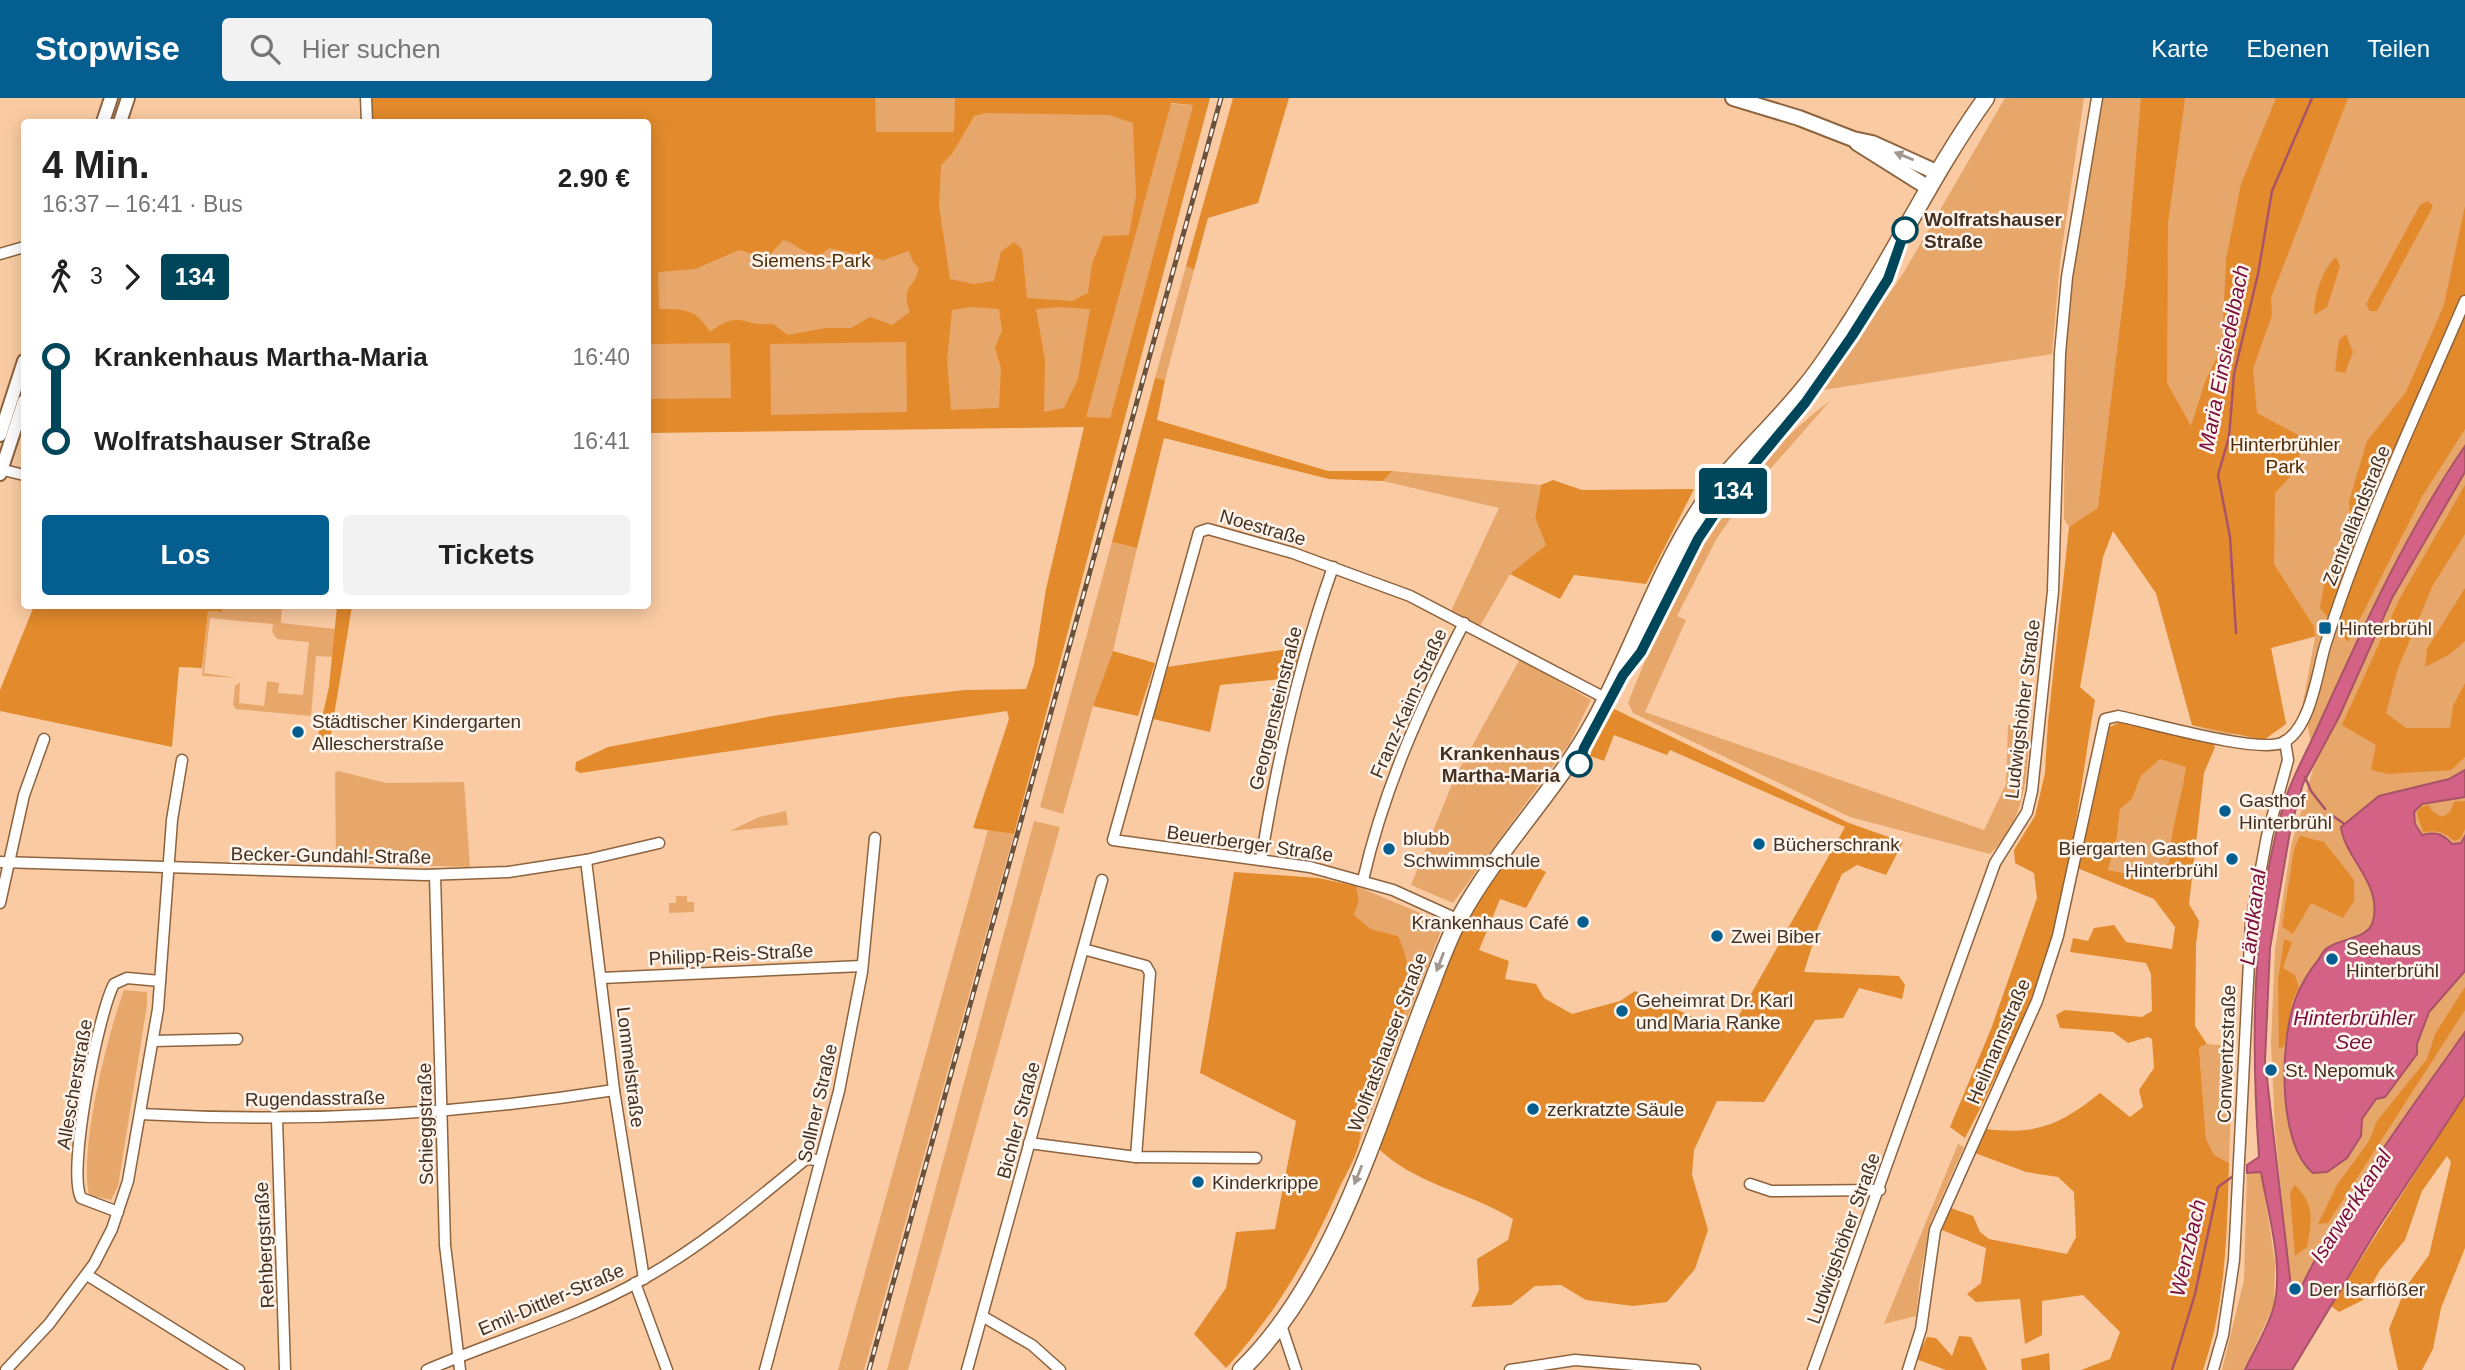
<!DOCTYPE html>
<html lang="de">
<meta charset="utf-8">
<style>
:root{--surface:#fff;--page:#f2f2f2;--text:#222;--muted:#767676;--accent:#045e8f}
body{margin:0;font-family:Arial,sans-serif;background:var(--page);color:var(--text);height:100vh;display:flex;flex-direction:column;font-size:26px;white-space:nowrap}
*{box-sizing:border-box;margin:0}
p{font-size:23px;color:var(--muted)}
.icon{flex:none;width:38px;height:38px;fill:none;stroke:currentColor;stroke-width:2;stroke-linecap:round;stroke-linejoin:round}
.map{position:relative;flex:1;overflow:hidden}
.details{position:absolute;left:21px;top:21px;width:630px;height:490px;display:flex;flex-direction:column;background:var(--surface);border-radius:7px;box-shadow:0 4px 18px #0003}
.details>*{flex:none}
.badge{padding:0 14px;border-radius:5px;font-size:24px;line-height:46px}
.map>.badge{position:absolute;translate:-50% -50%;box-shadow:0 0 0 4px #fff}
.legs{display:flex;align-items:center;gap:10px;height:77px;padding:0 21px;font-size:23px}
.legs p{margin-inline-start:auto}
.summary{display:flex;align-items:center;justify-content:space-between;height:119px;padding:0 21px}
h1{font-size:38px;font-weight:600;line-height:52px}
.primary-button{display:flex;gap:14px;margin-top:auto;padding:14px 21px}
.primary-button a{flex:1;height:80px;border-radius:7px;background:var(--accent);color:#fff;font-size:28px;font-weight:600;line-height:80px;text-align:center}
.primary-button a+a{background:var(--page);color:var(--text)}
ul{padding:0 21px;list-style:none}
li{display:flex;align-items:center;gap:24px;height:84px;font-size:26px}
li i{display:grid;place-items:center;width:10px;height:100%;margin:0 9px;background:currentColor}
li i::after{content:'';width:18px;height:18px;margin:-9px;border:5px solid;border-radius:50%;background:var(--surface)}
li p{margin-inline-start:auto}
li:first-child i{background:linear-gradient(#0000 50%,currentColor 0)}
li:last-child i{background:linear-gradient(currentColor 50%,#0000 0)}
header{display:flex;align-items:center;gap:42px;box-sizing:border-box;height:98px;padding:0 35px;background:var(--accent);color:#fff}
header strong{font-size:33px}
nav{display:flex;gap:38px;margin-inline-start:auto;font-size:24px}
.search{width:490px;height:63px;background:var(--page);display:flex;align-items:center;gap:18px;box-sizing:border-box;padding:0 24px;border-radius:7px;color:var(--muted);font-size:26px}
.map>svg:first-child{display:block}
</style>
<header>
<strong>Stopwise</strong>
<div class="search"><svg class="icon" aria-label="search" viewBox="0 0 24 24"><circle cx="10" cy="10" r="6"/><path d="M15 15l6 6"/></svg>Hier suchen</div>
<nav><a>Karte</a><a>Ebenen</a><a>Teilen</a></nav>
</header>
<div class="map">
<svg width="2465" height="1272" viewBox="0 0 2465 1272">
<rect width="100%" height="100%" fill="#facba3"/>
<g fill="#e7a66a">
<polygon points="372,0 1062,0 1193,7 1110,320 648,329 648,24 372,24"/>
<polygon points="2005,0 2084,0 2060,164 2052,256 1823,292 1904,174"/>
<polygon points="2103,0 2465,0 2465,934 2395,1033 2329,1138 2295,1199 2291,1195 2275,1033 2271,945 2275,851 2291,748 2315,664 2303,605 2315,539 2271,550 2286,626 2227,637 2192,627 2156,495 2098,411 2069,429 2064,421 2065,256 2072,179"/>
<polygon points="1186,168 1194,172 1165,282 1155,280"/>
<path d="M1830 303 1745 400 1717 440 1677 518 1686 522 1645 614 1984 732 2006 686 2008 627 2029 631C2028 676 2025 724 1990 756L1850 719 1633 615 1628 605C1672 493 1730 376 1830 303Z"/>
<polygon points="1392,373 1541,387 1535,420 1546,447 1510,476 1480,528 1451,513 1499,410 1383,383"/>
<polygon points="1112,444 1137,450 1113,553 1093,608 1063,716 1040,709"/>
<polygon points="223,508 282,508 281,525 335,531 332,559 316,558 311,618 236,611 233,607 235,588 240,584 239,605 264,608 267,583 279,585 278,595 303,597 309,544 277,541 272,534 273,526 210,520 204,575 237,580 202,578 208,513 222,514"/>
<polygon points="1520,561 1591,602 1569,646 1453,805 1411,787 1455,679"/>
<path d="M2160 660 2186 669C2181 703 2170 730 2169 766L2141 778 2108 772 2117 739 2120 711 2132 701 2141 678Z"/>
<polygon points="338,673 386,685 464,684 470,769 336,765 335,675"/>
<polygon points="786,713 788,727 730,733 759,719"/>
<polygon points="1034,723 1060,729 908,1272 887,1272"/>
<polygon points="988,732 1014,736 864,1272 838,1272"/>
<polygon points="1356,788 1439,823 1442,830 1359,1046 1366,1003 1393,945 1411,887 1398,838 1371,831 1354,817 1359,803"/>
<polygon points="676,798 687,798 687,804 694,804 694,814 669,815 669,805 676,805"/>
<path d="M124 892 147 894V907L118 1088 111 1102 89 1097C79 1049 107 939 124 892Z"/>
<polygon points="2207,946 2233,948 2229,1065 2214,1057 2206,1041 2199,948"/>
<polygon points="1958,1046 1964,1049 1931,1123 1920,1180 1916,1218 1884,1226"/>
<polygon points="2261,1073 2275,1164 2274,1207 2244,1272 2222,1272 2244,1182 2247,1075"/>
</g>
<g fill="#e28a2c" fill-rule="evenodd">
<path d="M372 0H875L876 34H954L955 0H1210L1014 736 973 730 1009 621 1007 613 580 675 575 672 576 664 608 649 773 618 901 599 965 592 1026 591 1034 567 1046 491 1084 329 648 335V301L731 300 730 245 648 246V24H372ZM1171 5 1193 7 1110 320 1086 319ZM985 15 1109 17 1133 25 1136 97 1129 137 1103 138 1092 166 1088 195 1072 203 1027 200 1022 151 1014 144 1001 154 994 183 973 186 950 181 939 108 941 67 952 56 974 18ZM783 142C799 146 799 154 819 158L829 150 883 162 909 153 913 164 919 170C915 191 900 187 910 214L892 227 870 219 851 230H826L788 237 773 226C741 229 741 211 710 234 696 211 685 211 659 211L658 174 695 171 739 152 767 160ZM971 209 999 211 1002 233 995 250 1001 270 999 310 951 312 947 262 952 212ZM1058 209 1090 211 1078 281 1064 310 1044 314 1045 262 1036 211ZM906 244 907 314 771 317 770 246Z"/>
<polygon points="1233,0 1289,0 1258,105 1208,120 1194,172 1186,168"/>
<path d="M2141 0H2185L2168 125 2167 285 2191 328 2205 284 2222 248 2226 162 2241 86 2276 0H2348L2271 200 2272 217 2253 271 2257 315 2298 337 2300 368 2275 395 2274 466 2314 529 2315 538 2271 550 2286 626 2264 642 2192 627 2156 495 2113 433 2103 459 2080 589 2095 602C2080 689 2069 798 2039 880 2018 935 1992 988 1965 1040L1950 1029 1991 931 2037 800 2034 775 2015 765 2014 752 2035 718 2045 675 2048 624 2069 429 2098 410 2126 179Z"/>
<polygon points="2428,103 2433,108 2377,213 2370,213 2366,206 2420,107"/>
<polygon points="2465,108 2465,331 2423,397 2348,544 2320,510 2325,482 2334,474 2352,441 2349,403 2367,343 2406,294 2444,207"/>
<path d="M2336 159 2340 168 2327 209 2314 217C2314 197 2322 172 2336 159Z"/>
<polygon points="2346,236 2353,254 2345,275 2335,273 2339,242"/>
<polygon points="1155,280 1165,282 1157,322 1328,373 1392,373 1383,383 1329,381 1164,340 1137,450 1112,444"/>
<polygon points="1553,382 1582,392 1694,391 1646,486 1574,477 1560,501 1510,476 1546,447 1535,420 1541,387"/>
<polygon points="2465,387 2465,436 2433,487 2398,570 2386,615 2406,630 2450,630 2453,608 2465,585 2465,659 2451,672 2388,676 2371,672 2376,647 2342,627 2400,500"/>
<polygon points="2465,490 2465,543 2450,556 2425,569 2427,551"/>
<polygon points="34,508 223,508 222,514 208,513 202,570 179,569 172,649 0,613 0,592"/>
<polygon points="337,508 352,508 329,648 316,646 329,589"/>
<polygon points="1301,549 1292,580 1220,587 1210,634 1153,621 1167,569"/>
<polygon points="1113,553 1155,565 1138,618 1093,608"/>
<path d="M1608 608 1849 725 1903 744 1886 777 1857 767 1842 776 1818 829 1804 874 1899 878 1905 887 1902 901 1859 890 1843 920 1815 922 1764 1004 1717 1003 1694 1052 1692 1077 1708 1132 1695 1171 1667 1204 1633 1208 1586 1202 1561 1187 1535 1188 1511 1207 1471 1209 1479 1192 1477 1161 1508 1142 1513 1121C1470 1094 1412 1086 1376 1048L1461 829 1508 760 1515 758 1546 774 1526 810 1500 801 1479 852 1509 863 1505 881 1536 886 1544 900 1572 916 1620 903 1635 893 1729 935 1845 729 1670 652 1667 657 1614 637 1604 663 1582 655Z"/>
<path d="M2120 624 2212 643 2215 649 2204 675 2189 806 2199 823 2196 846 2195 928 2207 946 2199 949 2206 1041 2214 1057 2229 1065C2227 1135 2226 1205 2203 1272H2081L2110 1261 2120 1234 2083 1197 2042 1203V1237L2025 1246 2020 1201 1976 1204 1967 1196 1981 1185 1986 1150 1942 1132 1951 1110 1973 1118 1980 1134 1989 1141 2067 1156 2076 1139 2074 1094 2058 1079 2026 1074 1975 1055 1985 1031C2037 1037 2060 1027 2100 995L2130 1019 2143 1009 2139 992 2154 970 2152 941 2148 939 2128 945 2113 934 2060 930 2056 917 2065 912 2142 919 2152 913 2151 876 2146 865 2070 854 2073 840 2088 843 2094 830 2114 827 2126 844 2172 851 2175 829 2154 801 2077 770 2110 629ZM2160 661 2186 669C2181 703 2170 730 2169 765L2141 778 2108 772 2117 739 2120 711 2132 701 2141 678Z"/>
<path d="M2465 703V731L2460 741 2454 743C2445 734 2436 732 2423 734L2417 715 2421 709 2429 707 2432 713 2442 719 2450 714 2454 704Z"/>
<polygon points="2300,738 2324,744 2354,782 2354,803 2343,820 2311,805 2293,836 2282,829 2294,751"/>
<path d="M1234 774 1318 780 1356 788 1359 803 1354 817 1371 831 1398 838C1427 900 1387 947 1366 1004 1361 1018 1362 1032 1359 1046 1355 1062 1344 1079 1337 1095 1308 1160 1275 1217 1226 1270L1194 1236 1226 1190 1236 1134 1275 1131 1296 1023 1200 975Z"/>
<polygon points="2284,841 2292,844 2283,870 2295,877 2299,889 2292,904 2284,948 2279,951 2278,882"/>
<polygon points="2465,889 2465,912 2328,1125 2318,1126 2337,1087 2369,1043 2377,1023 2427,961 2435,936"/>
<polygon points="2465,997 2465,1150 2441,1210 2433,1251 2422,1272 2398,1272 2389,1231 2406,1189 2429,1157 2451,1064 2447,1058 2422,1093 2405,1142 2380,1172 2363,1202 2339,1214 2331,1208"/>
<path d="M2295 1087C2315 1107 2312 1122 2307 1149L2295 1158 2290 1095Z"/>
<polygon points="1959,1238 1971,1239 1987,1272 1946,1272 1916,1261 1927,1239 1936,1240 1952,1258"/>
<polygon points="2049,1255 2050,1272 2022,1272 2021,1261"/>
</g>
<g fill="#d36286" stroke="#a85367" stroke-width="2">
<path d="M2465 348V374L2392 500 2339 619 2303 686 2291 728 2270 850 2265 963 2292 1198 2298 1196C2342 1102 2406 1018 2465 934V997L2378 1130 2292 1272H2245C2254 1252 2268 1230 2274 1208 2284 1167 2268 1115 2261 1074L2247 1075V1067L2259 1059C2251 942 2251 815 2285 702 2294 675 2309 650 2320 624 2363 530 2406 434 2465 348Z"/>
<path d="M2465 672V699L2422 706 2414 714 2415 726 2422 737C2436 734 2442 735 2452 746L2461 745 2465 738V873L2429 914 2417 946V956L2385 999 2376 1001 2362 1021 2361 1038 2347 1060 2327 1074 2313 1075C2277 1046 2280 943 2295 902 2300 889 2310 872 2319 861 2321 857 2325 851 2329 849 2342 840 2369 841 2373 823 2383 786 2344 759 2341 729L2379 698 2449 681Z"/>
</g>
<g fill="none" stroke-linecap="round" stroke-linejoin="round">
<g stroke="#a85367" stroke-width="2.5">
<polyline points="2236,535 2230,439 2218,377 2229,339 2234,276 2258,176 2272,93 2312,0"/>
<polyline points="2305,679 2311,693 2325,711"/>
<polyline points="2333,718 2343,725"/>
<polyline points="2172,1272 2195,1196 2218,1089 2236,1076"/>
</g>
<defs>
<g id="minor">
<polyline points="366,0 367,24"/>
<polyline points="0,156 24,149"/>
<polyline points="0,371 24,377"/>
<polyline points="586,762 614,992 644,1181"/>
<path d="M1261 762C1277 662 1299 565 1333 469"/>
<polyline points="0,764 425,777 508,774 586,762 659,745"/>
<polyline points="435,777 445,1147 460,1272"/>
<path d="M1363 782C1384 690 1421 608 1464 525"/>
<polyline points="0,805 24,697 44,641"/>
<polyline points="1459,822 1393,792 1310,769 1113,742 1199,434 1208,431 1293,455 1410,498 1605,600"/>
<polyline points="1083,851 1146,868 1150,875 1136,1059"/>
<polyline points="602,880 862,868"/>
<polyline points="153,943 237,941"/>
<path d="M140 1016C299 1025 457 1017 614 992"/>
<polyline points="277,1021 285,1272"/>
<polyline points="1029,1045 1136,1059 1256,1060"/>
<polyline points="1750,1086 1771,1093 1880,1092"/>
<path d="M118 1114 81 1100C67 1073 98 916 114 886L127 880 160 883"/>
<polyline points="87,1177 239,1272"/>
<polyline points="635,1185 667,1272"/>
<polyline points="982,1218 1032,1247 1060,1272"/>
<polyline points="1281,1227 1296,1272"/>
<polyline points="6,1272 49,1226 94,1166 112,1131 128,1083 158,911 172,722 182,662"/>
<path d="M427 1272C499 1241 575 1220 643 1181 702 1148 754 1104 806 1061L819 1062"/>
<polyline points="765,1272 839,993 862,874 875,740"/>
<polyline points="967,1272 1102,782"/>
<polyline points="1510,1272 1575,1262 1695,1272"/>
<polyline points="1813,1272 1995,765 2027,714 2032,693 2053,493 2060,255 2067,179 2097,0"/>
<path d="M1908 1272 1921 1231 1935 1132 2037 903 2058 838 2105 621 2118 618C2148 624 2261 657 2284 644 2311 629 2317 575 2325 548 2362 430 2416 317 2465 203"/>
<polyline points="2213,1272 2223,1237 2234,1162 2251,824 2267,738 2288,662 2285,643"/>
</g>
<g id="tertiary">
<polyline points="103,24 111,0"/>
<polyline points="120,24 128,0"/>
<polyline points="0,337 24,263"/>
<polyline points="0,376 24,303"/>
</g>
<g id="secondary">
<polyline points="1733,0 1799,20 1853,41 1872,45 1936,74"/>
<polyline points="1857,45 1927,89"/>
</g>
<path id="primary" d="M1241 1272C1334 1182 1377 1027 1423 908 1435 878 1445 847 1460 819 1499 748 1557 692 1595 622 1633 553 1657 475 1701 409 1731 365 1771 331 1804 290 1821 270 1836 246 1851 223 1898 150 1935 71 1986 0"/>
</defs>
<use href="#minor" stroke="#8d633e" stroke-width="13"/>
<use href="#tertiary" stroke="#8d633e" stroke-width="16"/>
<use href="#secondary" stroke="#8d633e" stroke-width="18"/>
<use href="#primary" stroke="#8d633e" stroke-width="19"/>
<use href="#minor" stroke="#fff" stroke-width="10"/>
<use href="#tertiary" stroke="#fff" stroke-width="12"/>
<use href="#secondary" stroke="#fff" stroke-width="14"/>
<use href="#primary" stroke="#fff" stroke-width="16"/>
<defs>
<polyline id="rail" points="869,1272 1221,0"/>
</defs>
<use href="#rail" stroke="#6a513c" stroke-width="5"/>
<use href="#rail" stroke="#fef4ec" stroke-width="2.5" stroke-dasharray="8" stroke-linecap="butt"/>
</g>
<defs><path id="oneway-solid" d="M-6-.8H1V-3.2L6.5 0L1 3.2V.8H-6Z" transform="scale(1.75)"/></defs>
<g fill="#a19890">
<use href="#oneway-solid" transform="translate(1904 58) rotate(-158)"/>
<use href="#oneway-solid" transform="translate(1440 864) rotate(111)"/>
<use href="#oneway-solid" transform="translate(1358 1077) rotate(112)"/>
</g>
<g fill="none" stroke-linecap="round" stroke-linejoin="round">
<defs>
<polyline id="line-1" points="1579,666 1584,650 1623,577 1641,554 1698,441 1722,405 1805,305 1852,238 1888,181 1905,132"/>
</defs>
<use href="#line-1" stroke="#fff" stroke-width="16"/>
<use href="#line-1" stroke="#00465a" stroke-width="10"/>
</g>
<g fill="#fff" stroke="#00465a" stroke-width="3.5">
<circle cx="1905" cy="132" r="12"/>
<circle cx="1579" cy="666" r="12"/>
</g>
<g fill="#045e8f" stroke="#fef4ec" stroke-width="2.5">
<rect x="2318" y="523" width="14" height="14" rx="3.5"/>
<circle cx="298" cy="634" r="7"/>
<circle cx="2225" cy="713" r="7"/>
<circle cx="1759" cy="746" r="7"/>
<circle cx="1389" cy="751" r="7"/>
<circle cx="2232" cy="761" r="7"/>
<circle cx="1583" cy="824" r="7"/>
<circle cx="1717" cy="838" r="7"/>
<circle cx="2332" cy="861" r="7"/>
<circle cx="1622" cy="913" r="7"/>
<circle cx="2271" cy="972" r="7"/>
<circle cx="1533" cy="1011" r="7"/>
<circle cx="1198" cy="1084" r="7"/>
<circle cx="2295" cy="1191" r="7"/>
</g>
<g text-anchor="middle" stroke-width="5" stroke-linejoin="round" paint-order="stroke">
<g font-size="19" font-weight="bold" fill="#433020" stroke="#fef4ec" text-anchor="start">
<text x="1924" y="128">Wolfratshauser<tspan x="1924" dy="22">Straße</tspan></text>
<text x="1560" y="662" text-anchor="end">Krankenhaus<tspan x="1560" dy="22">Martha-Maria</tspan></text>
</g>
<g font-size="19" fill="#4f2c06" stroke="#fef4ec">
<text x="811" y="169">Siemens-Park</text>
<text x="2285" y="353">Hinterbrühler<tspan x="2285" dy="22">Park</tspan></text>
</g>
<g font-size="19" fill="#433020" stroke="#fef4ec">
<text transform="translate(2356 417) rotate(-68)" y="7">Zentralländstraße</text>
<text transform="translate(1263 429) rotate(16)" y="7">Noestraße</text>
<text transform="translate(1408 605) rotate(-66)" y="7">Franz-Kaim-Straße</text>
<text transform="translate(1275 610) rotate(-76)" y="7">Georgensteinstraße</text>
<text transform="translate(2022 611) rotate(-83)" y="7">Ludwigshöher Straße</text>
<text transform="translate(1250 745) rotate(8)" y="7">Beuerberger Straße</text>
<text transform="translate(331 757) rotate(1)" y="7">Becker-Gundahl-Straße</text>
<text transform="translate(731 856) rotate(-3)" y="7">Philipp-Reis-Straße</text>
<text transform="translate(1998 943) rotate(-67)" y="7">Heilmannstraße</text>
<text transform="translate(1387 944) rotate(-69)" y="7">Wolfratshauser Straße</text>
<text transform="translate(2226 956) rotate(-88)" y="7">Conwentzstraße</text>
<text transform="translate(631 969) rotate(83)" y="7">Lommelstraße</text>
<text transform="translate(74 986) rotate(-80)" y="7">Allescherstraße</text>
<text transform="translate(315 1000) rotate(-1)" y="7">Rugendasstraße</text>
<text transform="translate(817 1005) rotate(-77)" y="7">Sollner Straße</text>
<text transform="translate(1018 1022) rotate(-75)" y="7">Bichler Straße</text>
<text transform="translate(425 1026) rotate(-91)" y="7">Schieggstraße</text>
<text transform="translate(1843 1140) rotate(-70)" y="7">Ludwigshöher Straße</text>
<text transform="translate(264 1147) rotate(-93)" y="7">Rehbergstraße</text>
<text transform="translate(551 1201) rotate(-23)" y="7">Emil-Dittler-Straße</text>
</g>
<g font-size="19" fill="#433020" stroke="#fef4ec" text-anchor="start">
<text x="2339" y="537">Hinterbrühl</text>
<text x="312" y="630">Städtischer Kindergarten<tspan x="312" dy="22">Allescherstraße</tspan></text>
<text x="2239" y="709">Gasthof<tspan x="2239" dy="22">Hinterbrühl</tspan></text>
<text x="1403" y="747">blubb<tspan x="1403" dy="22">Schwimmschule</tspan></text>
<text x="1773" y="753">Bücherschrank</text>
<text x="2218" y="757" text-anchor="end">Biergarten Gasthof<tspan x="2218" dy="22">Hinterbrühl</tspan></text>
<text x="1569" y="831" text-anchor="end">Krankenhaus Café</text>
<text x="1731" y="845">Zwei Biber</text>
<text x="2346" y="857">Seehaus<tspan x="2346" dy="22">Hinterbrühl</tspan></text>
<text x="1636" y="909">Geheimrat Dr. Karl<tspan x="1636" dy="22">und Maria Ranke</tspan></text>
<text x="2285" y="979">St. Nepomuk</text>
<text x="1547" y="1018">zerkratzte Säule</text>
<text x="1212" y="1091">Kinderkrippe</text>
<text x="2309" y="1198">Der Isarflößer</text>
</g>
<g font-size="21" font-style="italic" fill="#790e3d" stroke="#fef4ec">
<text transform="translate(2224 260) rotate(-79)" y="7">Maria Einsiedelbach</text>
<text transform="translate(2253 819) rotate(-83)" y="7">Ländkanal</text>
<text x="2354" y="927">Hinterbrühler<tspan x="2354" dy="24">See</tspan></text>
<text transform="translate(2351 1108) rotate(-57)" y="7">Isarwerkkanal</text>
<text transform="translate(2188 1150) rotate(-77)" y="7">Wenzbach</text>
</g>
</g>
</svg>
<b class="badge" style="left:1733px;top:393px;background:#00465a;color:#fff">134</b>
<section class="details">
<div class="summary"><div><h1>4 Min.</h1><p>16:37 – 16:41 · Bus</p></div><b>2.90 €</b></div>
<div class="legs"><svg class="icon" aria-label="walk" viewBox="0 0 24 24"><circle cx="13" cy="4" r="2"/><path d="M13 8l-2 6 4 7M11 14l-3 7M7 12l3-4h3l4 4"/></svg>3<svg class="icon" aria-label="forward" viewBox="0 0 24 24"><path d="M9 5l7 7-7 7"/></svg><b class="badge" style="background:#00465a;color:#fff">134</b></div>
<ul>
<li><i style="color:#00465a"></i><b>Krankenhaus Martha-Maria</b><p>16:40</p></li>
<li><i style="color:#00465a"></i><b>Wolfratshauser Straße</b><p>16:41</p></li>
</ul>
<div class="primary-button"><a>Los</a><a>Tickets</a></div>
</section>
</div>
